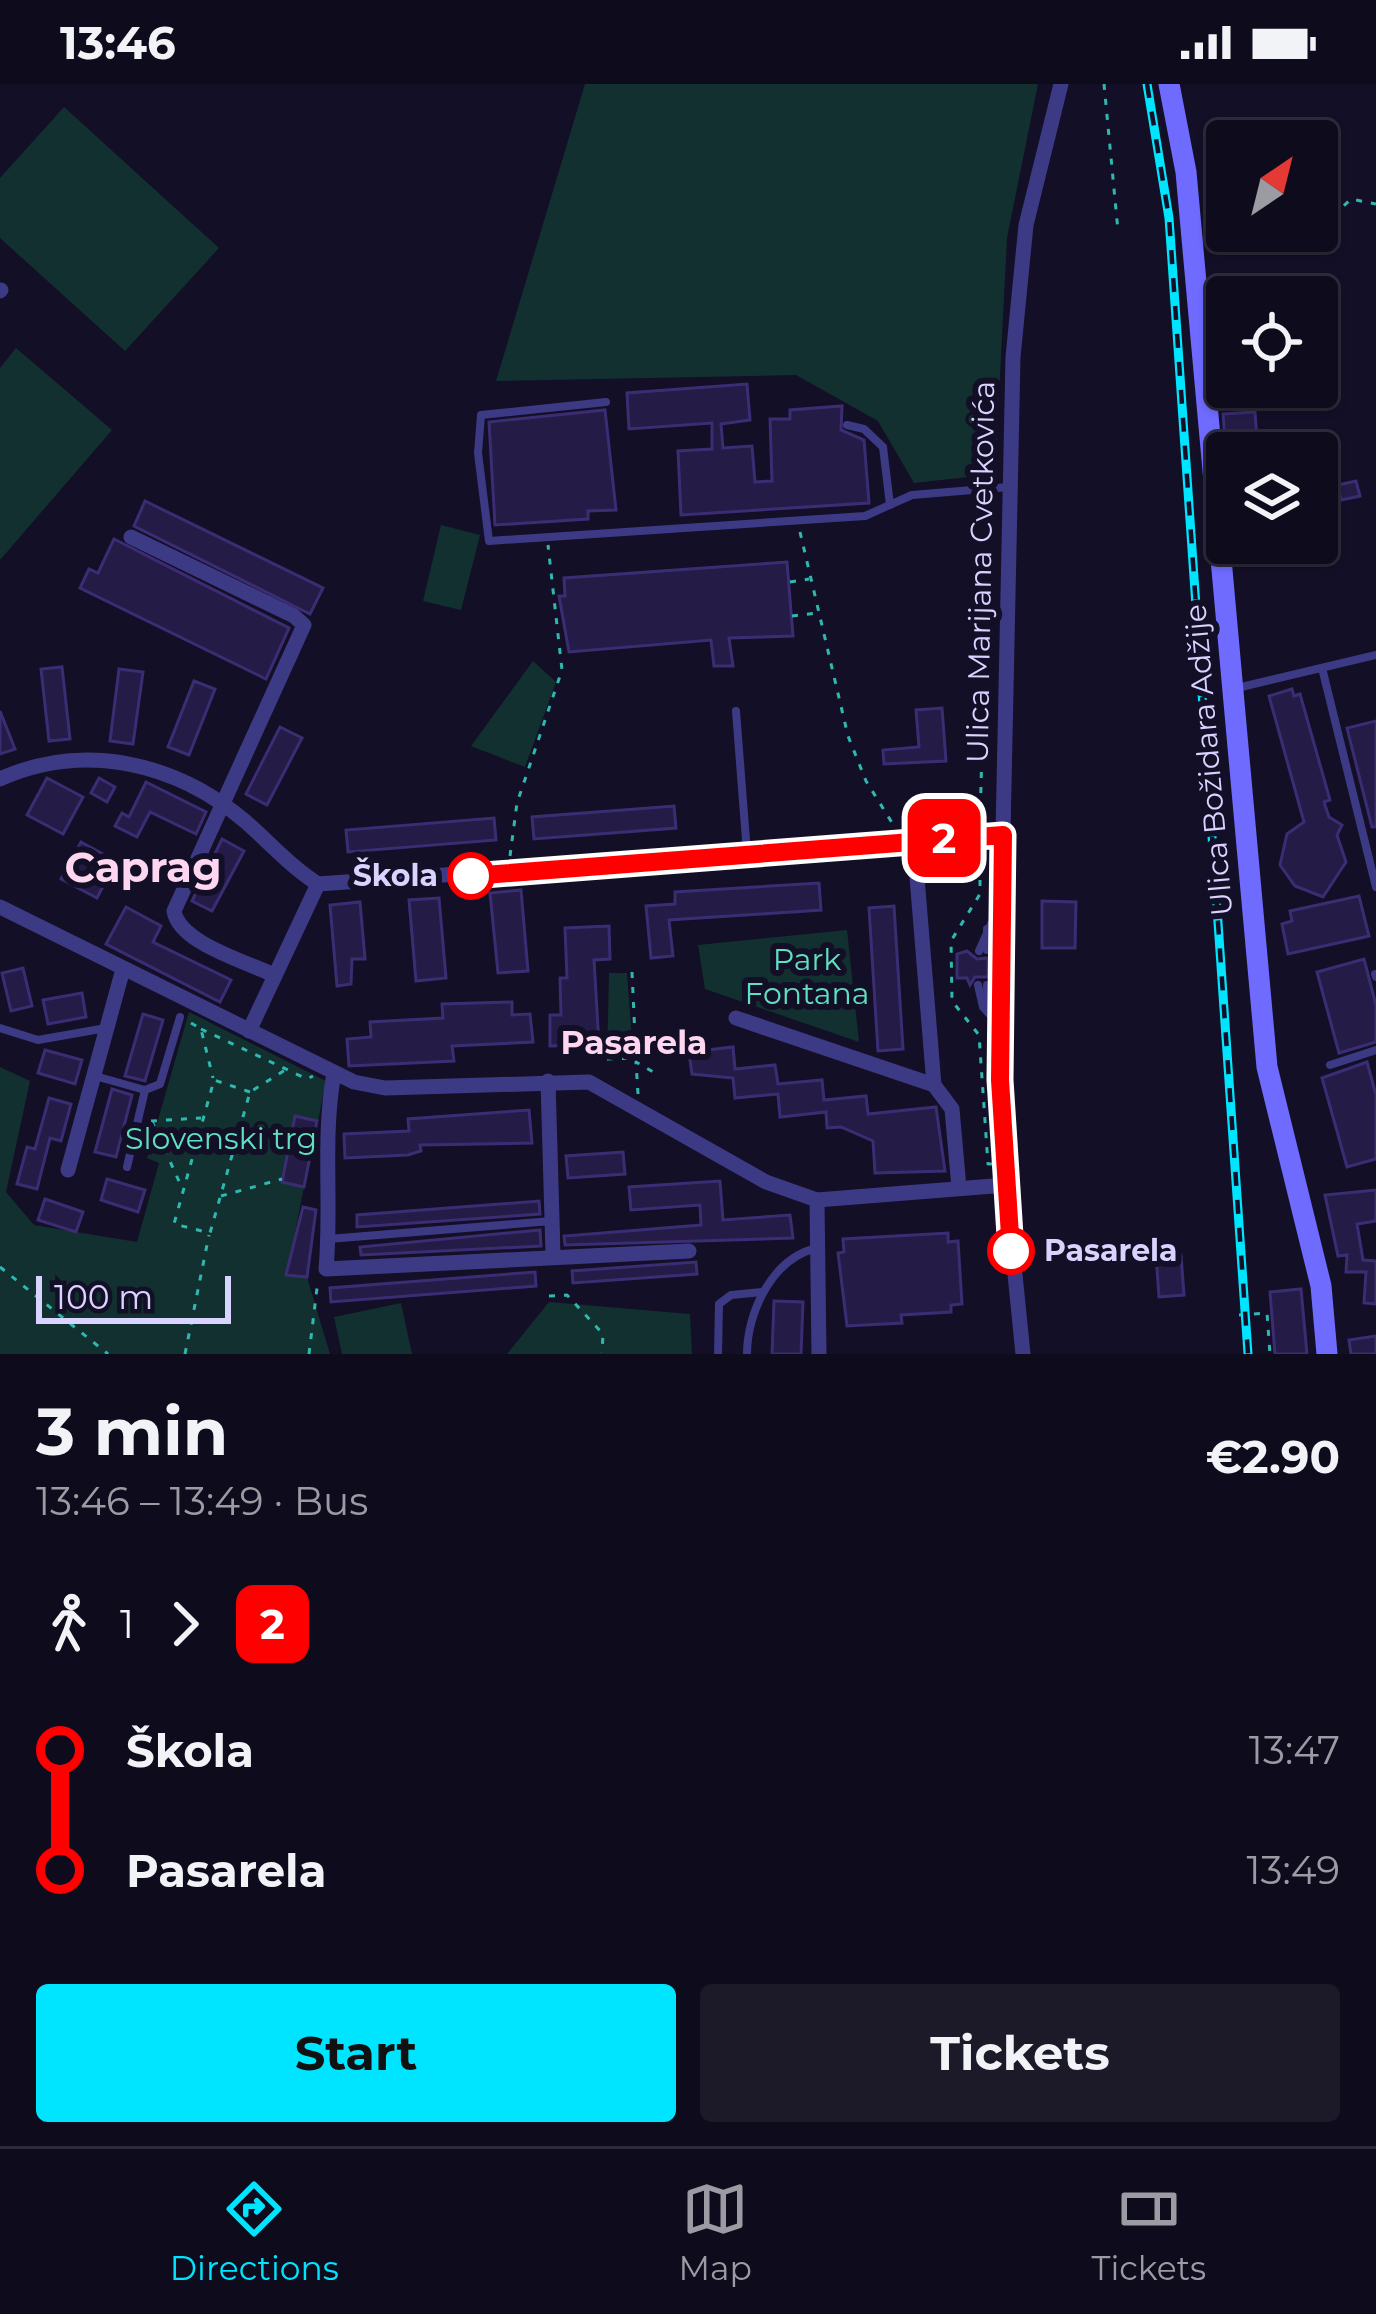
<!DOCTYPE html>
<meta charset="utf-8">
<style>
:root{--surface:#0e0b1c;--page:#1c1929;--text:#f1f3f6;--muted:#9b9ba3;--line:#2e2b3b;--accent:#00e5ff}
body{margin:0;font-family:Montserrat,sans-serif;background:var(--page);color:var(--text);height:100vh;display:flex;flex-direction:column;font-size:45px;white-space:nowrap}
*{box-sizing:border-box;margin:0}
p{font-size:39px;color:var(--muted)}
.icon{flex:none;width:66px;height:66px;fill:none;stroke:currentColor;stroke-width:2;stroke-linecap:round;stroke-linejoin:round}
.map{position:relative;height:1270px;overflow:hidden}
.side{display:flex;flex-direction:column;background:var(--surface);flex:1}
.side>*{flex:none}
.badge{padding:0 24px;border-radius:18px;font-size:42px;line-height:78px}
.needle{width:78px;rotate:35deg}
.buttons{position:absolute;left:1206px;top:36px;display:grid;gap:24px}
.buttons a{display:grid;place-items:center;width:132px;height:132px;border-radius:12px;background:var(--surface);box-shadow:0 3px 9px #0004,0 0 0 3px var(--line);font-size:60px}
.scale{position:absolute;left:36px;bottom:30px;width:195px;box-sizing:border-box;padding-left:12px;border:6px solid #d9d4ff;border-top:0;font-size:33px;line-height:42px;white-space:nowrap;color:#d9d4ff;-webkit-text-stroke:9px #130f26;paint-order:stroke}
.map>.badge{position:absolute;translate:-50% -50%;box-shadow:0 0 0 6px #fff}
.legs{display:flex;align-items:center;gap:18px;height:132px;padding:0 36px;font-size:39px}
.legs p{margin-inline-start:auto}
.overview{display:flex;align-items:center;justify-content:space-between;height:204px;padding:0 36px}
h1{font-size:66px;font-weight:700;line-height:90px}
.cta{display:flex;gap:24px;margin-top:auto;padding:24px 36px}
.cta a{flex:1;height:138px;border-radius:12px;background:var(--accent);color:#111;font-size:48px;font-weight:700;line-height:138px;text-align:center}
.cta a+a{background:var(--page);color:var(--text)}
ul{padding:0 36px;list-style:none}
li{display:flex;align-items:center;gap:42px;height:120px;font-size:45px}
li i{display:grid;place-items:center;width:18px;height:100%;margin:0 15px;background:currentColor}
li i::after{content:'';width:30px;height:30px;margin:-15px;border:9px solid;border-radius:50%;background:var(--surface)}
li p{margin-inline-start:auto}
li:first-child i{background:linear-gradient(#0000 50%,currentColor 0)}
li:last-child i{background:linear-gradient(currentColor 50%,#0000 0)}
.status{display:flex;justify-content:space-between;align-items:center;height:84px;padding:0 60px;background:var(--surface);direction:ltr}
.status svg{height:33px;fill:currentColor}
.dock{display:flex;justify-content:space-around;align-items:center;height:168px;border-top:3px solid var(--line);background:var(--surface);font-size:33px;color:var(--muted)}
.dock a{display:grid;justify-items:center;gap:6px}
.dock .on{color:var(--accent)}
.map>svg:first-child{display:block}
</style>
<div class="status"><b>13:46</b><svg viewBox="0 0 49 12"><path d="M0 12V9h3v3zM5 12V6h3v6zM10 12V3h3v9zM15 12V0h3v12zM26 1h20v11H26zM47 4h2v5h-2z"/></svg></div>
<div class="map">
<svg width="1376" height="1270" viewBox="0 0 1376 1270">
<rect width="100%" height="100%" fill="#130f26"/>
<g fill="#12302f">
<polygon points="585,0 1038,0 1007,154 995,390 914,399 878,337 796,291 496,297"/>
<polygon points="64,23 219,164 125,267 0,154 0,94"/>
<polygon points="16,264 112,346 0,476 0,284"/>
<polygon points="441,441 480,451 461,526 423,517"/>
<polygon points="533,577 556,598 525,683 471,662"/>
<polygon points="847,846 859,958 705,905 698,861"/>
<polygon points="609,889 627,889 633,970 607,973"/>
<polygon points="189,928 326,997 318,1037 295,1033 282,1097 304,1103 287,1190 307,1193 330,1270 0,1270 0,983 30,997 6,1108 34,1141 137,1158 159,1079 147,1074"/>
<polygon points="549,1218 690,1230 692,1270 507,1270"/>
<polygon points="401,1219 412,1270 342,1270 334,1233"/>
</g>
<g fill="#241b47" stroke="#3b2d73" stroke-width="3">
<polygon points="747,300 750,336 721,340 723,364 752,362 755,398 772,397 770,335 790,335 790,326 842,322 841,346 864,356 869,419 681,431 678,367 712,365 712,339 629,345 627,309"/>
<polygon points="605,326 616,426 588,427 588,435 495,441 489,338"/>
<polygon points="1255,328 1258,369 1226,369 1223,330"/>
<polygon points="1356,397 1360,412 1341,416 1338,401"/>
<polygon points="145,417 323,504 310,530 134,442"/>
<polygon points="114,455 289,544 266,595 80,504 89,485 98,489"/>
<polygon points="1322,459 1323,470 1280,475 1279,462"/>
<polygon points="787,478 793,552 729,554 733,582 714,582 711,556 569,568 559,512 565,512 564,494"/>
<polygon points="62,583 70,655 49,657 41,585"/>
<polygon points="119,585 143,588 133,660 110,657"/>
<polygon points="194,597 215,605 189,671 168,663"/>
<polygon points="1292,605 1294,612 1300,610 1330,716 1324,718 1329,733 1342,741 1337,751 1346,778 1323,813 1295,802 1280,781 1287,750 1304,738 1269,612"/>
<polygon points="942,624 946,677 884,680 883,666 919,663 916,626"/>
<polygon points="0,627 15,665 0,670"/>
<polygon points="1376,637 1376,743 1372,743 1347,644"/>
<polygon points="280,643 302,654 267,721 246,710"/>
<polygon points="47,694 83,713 63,750 27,731"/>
<polygon points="99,694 115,703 107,718 91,709"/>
<polygon points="146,698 206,728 196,750 150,728 137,753 115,742 122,729 129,733"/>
<polygon points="674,722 676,744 534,755 532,733"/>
<polygon points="494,734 496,756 348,768 346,746"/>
<polygon points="222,755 244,767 212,827 192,817"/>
<polygon points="81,758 116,777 97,814 61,795"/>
<polygon points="819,799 821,826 669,836 673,872 651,874 646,822 675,820 675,808"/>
<polygon points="521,806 528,887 498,889 490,809"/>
<polygon points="1359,812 1369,852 1288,870 1282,840 1292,837 1290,827"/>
<polygon points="439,814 446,894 416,897 409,816"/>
<polygon points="1042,817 1076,818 1075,864 1042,864"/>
<polygon points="360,818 365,875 352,875 351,900 337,902 330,821"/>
<polygon points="894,822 903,965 878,967 869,824"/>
<polygon points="126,823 161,842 153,858 231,896 220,918 106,860"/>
<polygon points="609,842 610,875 594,876 599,961 550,962 550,931 561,931 560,894 567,894 565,844"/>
<polygon points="967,867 977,875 988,874 988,893 975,893 970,901 967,894 957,894 957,870"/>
<polygon points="1364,875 1376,921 1376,958 1339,969 1317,888"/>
<polygon points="23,884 32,922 11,927 2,889"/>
<polygon points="82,909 86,933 48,940 43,916"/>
<polygon points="512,918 512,931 530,930 533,958 452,962 454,977 349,982 347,955 371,953 370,938 443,934 442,920"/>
<polygon points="143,930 163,936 145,997 125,992"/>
<polygon points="733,963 735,985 775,981 778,1000 822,996 824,1016 866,1012 868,1030 936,1023 945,1087 875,1089 873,1057 841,1043 827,1044 826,1028 780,1033 778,1010 735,1014 733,994 692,990 689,968"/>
<polygon points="45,966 82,976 75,1000 38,989"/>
<polygon points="1367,978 1376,1011 1376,1075 1347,1083 1322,994"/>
<polygon points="112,1005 132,1011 116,1073 95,1068"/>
<polygon points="49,1014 71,1020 61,1057 50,1054 37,1105 17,1100 27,1063 35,1065"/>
<polygon points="529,1026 532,1059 420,1061 421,1067 408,1071 345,1074 344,1050 409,1047 408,1035"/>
<polygon points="295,1032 317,1037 304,1103 282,1098"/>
<polygon points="623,1068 625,1090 568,1094 566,1072"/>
<polygon points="107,1095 145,1106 138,1128 101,1116"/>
<polygon points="720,1097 723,1136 790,1131 793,1154 565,1161 564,1152 701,1141 700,1121 631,1126 629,1103"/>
<polygon points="1376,1106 1376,1137 1357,1140 1363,1176 1376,1177 1376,1220 1364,1219 1366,1188 1346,1188 1347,1171 1338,1172 1325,1111"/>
<polygon points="45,1115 83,1128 76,1148 38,1136"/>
<polygon points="539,1117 540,1130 357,1143 357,1131"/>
<polygon points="303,1123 316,1126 307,1193 286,1191"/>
<polygon points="540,1146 541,1162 361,1171 360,1163"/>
<polygon points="948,1149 948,1158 958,1157 962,1220 951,1221 951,1228 901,1231 902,1239 847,1242 838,1169 844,1168 843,1155"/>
<polygon points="1181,1171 1184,1211 1159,1213 1156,1172"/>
<polygon points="696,1178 697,1190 573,1199 572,1187"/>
<polygon points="535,1188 536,1202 331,1218 330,1204"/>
<polygon points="1301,1205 1307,1270 1275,1270 1270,1208"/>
<polygon points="774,1217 803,1218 801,1270 772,1270"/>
<polygon points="1376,1252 1376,1270 1351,1270 1349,1256"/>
</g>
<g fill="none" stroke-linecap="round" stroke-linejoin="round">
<g stroke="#2fb8b0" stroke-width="3" stroke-dasharray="6 9" stroke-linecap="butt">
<polyline points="1104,0 1118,147"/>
<polyline points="1333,132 1351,115 1376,120"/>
<polyline points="800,448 848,652 866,697 896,745"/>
<polyline points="790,498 809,495"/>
<polyline points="792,532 817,529"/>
<polyline points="980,739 983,627 989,618"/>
<polyline points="980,766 980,810 951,857 952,917 979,951 988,1080 992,1080"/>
<polyline points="510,772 517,719 562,586 548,461"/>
<polyline points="632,888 636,974"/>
<polyline points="191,939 201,945 213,994"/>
<polyline points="201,945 307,995 313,992"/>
<polyline points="607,975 633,974"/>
<polyline points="250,1008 214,996 174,1140 210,1149 250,1008 290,983"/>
<polyline points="638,1010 636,978 655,989"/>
<polyline points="151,1037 201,1034"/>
<polyline points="152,1037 182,1104"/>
<polyline points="221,1112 282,1095"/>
<polyline points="0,1183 108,1270"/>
<polyline points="549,1212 567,1211 603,1250 602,1269"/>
<polyline points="1239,1231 1267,1229 1270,1270"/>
<polyline points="185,1270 209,1151"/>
<polyline points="309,1270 318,1196"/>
</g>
<g stroke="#3d3a85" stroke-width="8">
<polyline points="606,318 481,331 478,369 489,457 865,432 912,411 1009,403"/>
<polyline points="847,341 864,345 883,363 890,421"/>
<polyline points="1322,584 1376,803"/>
<polyline points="1237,604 1376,571"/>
<polyline points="736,627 747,769"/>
<polyline points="987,845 987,866"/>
<polyline points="979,867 997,827"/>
<polyline points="1375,890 1376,893"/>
<polyline points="978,901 983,923 995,936"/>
<polyline points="987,901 988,928"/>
<polyline points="0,944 38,956 106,944"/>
<polyline points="1330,981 1376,966"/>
<polyline points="95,992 145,1006 127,1083"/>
<polyline points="145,1006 160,1000 180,933"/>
<polyline points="328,1155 552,1137"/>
<polyline points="718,1270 719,1220 731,1211 762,1208"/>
<path d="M747 1270C747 1229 772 1174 817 1164"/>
</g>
<g stroke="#3d3a85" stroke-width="15">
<polyline points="0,207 1,206"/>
<path d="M131 453 294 532 304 541 174 827C179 859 247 878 274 891"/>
<path d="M0 695C85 657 177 679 246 738 270 759 291 783 318 800L1003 751"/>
<polyline points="914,757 934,1001 952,1025 959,1104"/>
<polyline points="0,823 354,998 385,1004 589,998 766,1098 817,1116 1006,1101"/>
<polyline points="736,934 934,1001"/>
<polyline points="249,947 318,800"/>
<path d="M334 989C322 1055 332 1119 326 1185L689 1167"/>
<polyline points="548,997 553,1170"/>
<polyline points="68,1086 123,885"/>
<polyline points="817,1116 819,1270"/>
<polyline points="1023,1270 1006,1101 999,939 1013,273 1026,141 1061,0"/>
</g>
<polyline stroke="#6f6bff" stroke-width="21" points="1169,0 1186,88 1267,983 1321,1202 1327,1270"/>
<defs>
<polyline id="rail" points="1147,0 1169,134 1248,1270"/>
</defs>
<use href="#rail" stroke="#00e5ff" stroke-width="9"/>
<use href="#rail" stroke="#130f26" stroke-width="4.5" stroke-dasharray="14" stroke-linecap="butt"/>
</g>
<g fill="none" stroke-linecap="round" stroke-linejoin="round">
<defs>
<polyline id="line-1" points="471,792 1003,751 1000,996 1011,1167"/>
</defs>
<use href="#line-1" stroke="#fff" stroke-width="27"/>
<use href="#line-1" stroke="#f00" stroke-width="18"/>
</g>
<g fill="#fff" stroke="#f00" stroke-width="6">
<circle cx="471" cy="792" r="21"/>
<circle cx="1011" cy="1167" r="21"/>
</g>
<g text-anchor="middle" stroke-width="12" stroke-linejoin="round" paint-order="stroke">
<g font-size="30" fill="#d9d4ff" stroke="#130f26">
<text transform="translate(981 488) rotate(-89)" y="10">Ulica Marijana Cvetkovića</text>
<text transform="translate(1209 676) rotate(-95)" y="10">Ulica Božidara Adžije</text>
</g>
<g font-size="30" font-weight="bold" fill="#d9d4ff" stroke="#130f26" text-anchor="end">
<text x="438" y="802">Škola</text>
<text x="1044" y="1177" text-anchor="start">Pasarela</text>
</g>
<g font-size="30" fill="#5fe0c0" stroke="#130f26">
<text x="807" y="886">Park<tspan x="807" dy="34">Fontana</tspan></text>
<text x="221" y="1065">Slovenski trg</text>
</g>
<g font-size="33" font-weight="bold" fill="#ffd6f0" stroke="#130f26">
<text x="634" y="970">Pasarela</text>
</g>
<g font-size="42" font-weight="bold" fill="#ffd6f0" stroke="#130f26">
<text x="143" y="798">Caprag</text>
</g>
</g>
</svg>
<div class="buttons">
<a><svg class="needle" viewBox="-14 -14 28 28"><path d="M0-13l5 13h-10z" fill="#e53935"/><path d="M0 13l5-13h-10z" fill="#9b9ba3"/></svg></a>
<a><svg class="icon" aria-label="locate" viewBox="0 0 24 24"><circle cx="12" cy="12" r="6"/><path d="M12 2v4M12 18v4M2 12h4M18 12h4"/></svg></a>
<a><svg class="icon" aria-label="layers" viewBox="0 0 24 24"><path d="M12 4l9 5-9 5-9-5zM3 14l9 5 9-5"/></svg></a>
</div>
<div class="scale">100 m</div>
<b class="badge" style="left:944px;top:754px;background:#f00;color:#fff">2</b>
</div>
<section class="side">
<div class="overview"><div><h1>3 min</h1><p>13:46 – 13:49 · Bus</p></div><b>€2.90</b></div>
<div class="legs"><svg class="icon" aria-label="walk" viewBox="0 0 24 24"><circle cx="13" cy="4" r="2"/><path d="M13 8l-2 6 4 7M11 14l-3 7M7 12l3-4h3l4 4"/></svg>1<svg class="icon" aria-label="forward" viewBox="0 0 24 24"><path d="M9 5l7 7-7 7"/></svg><b class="badge" style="background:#f00;color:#fff">2</b></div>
<ul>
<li><i style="color:#f00"></i><b>Škola</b><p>13:47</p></li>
<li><i style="color:#f00"></i><b>Pasarela</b><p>13:49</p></li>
</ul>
<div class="cta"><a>Start</a><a>Tickets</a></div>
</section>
<nav class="dock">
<a class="on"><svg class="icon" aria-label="directions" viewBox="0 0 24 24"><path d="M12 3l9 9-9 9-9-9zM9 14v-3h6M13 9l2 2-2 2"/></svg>Directions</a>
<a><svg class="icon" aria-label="map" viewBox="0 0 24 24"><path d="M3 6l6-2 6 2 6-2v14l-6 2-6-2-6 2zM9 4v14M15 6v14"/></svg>Map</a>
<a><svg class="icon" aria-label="tickets" viewBox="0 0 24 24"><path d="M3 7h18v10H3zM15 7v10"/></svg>Tickets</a>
</nav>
